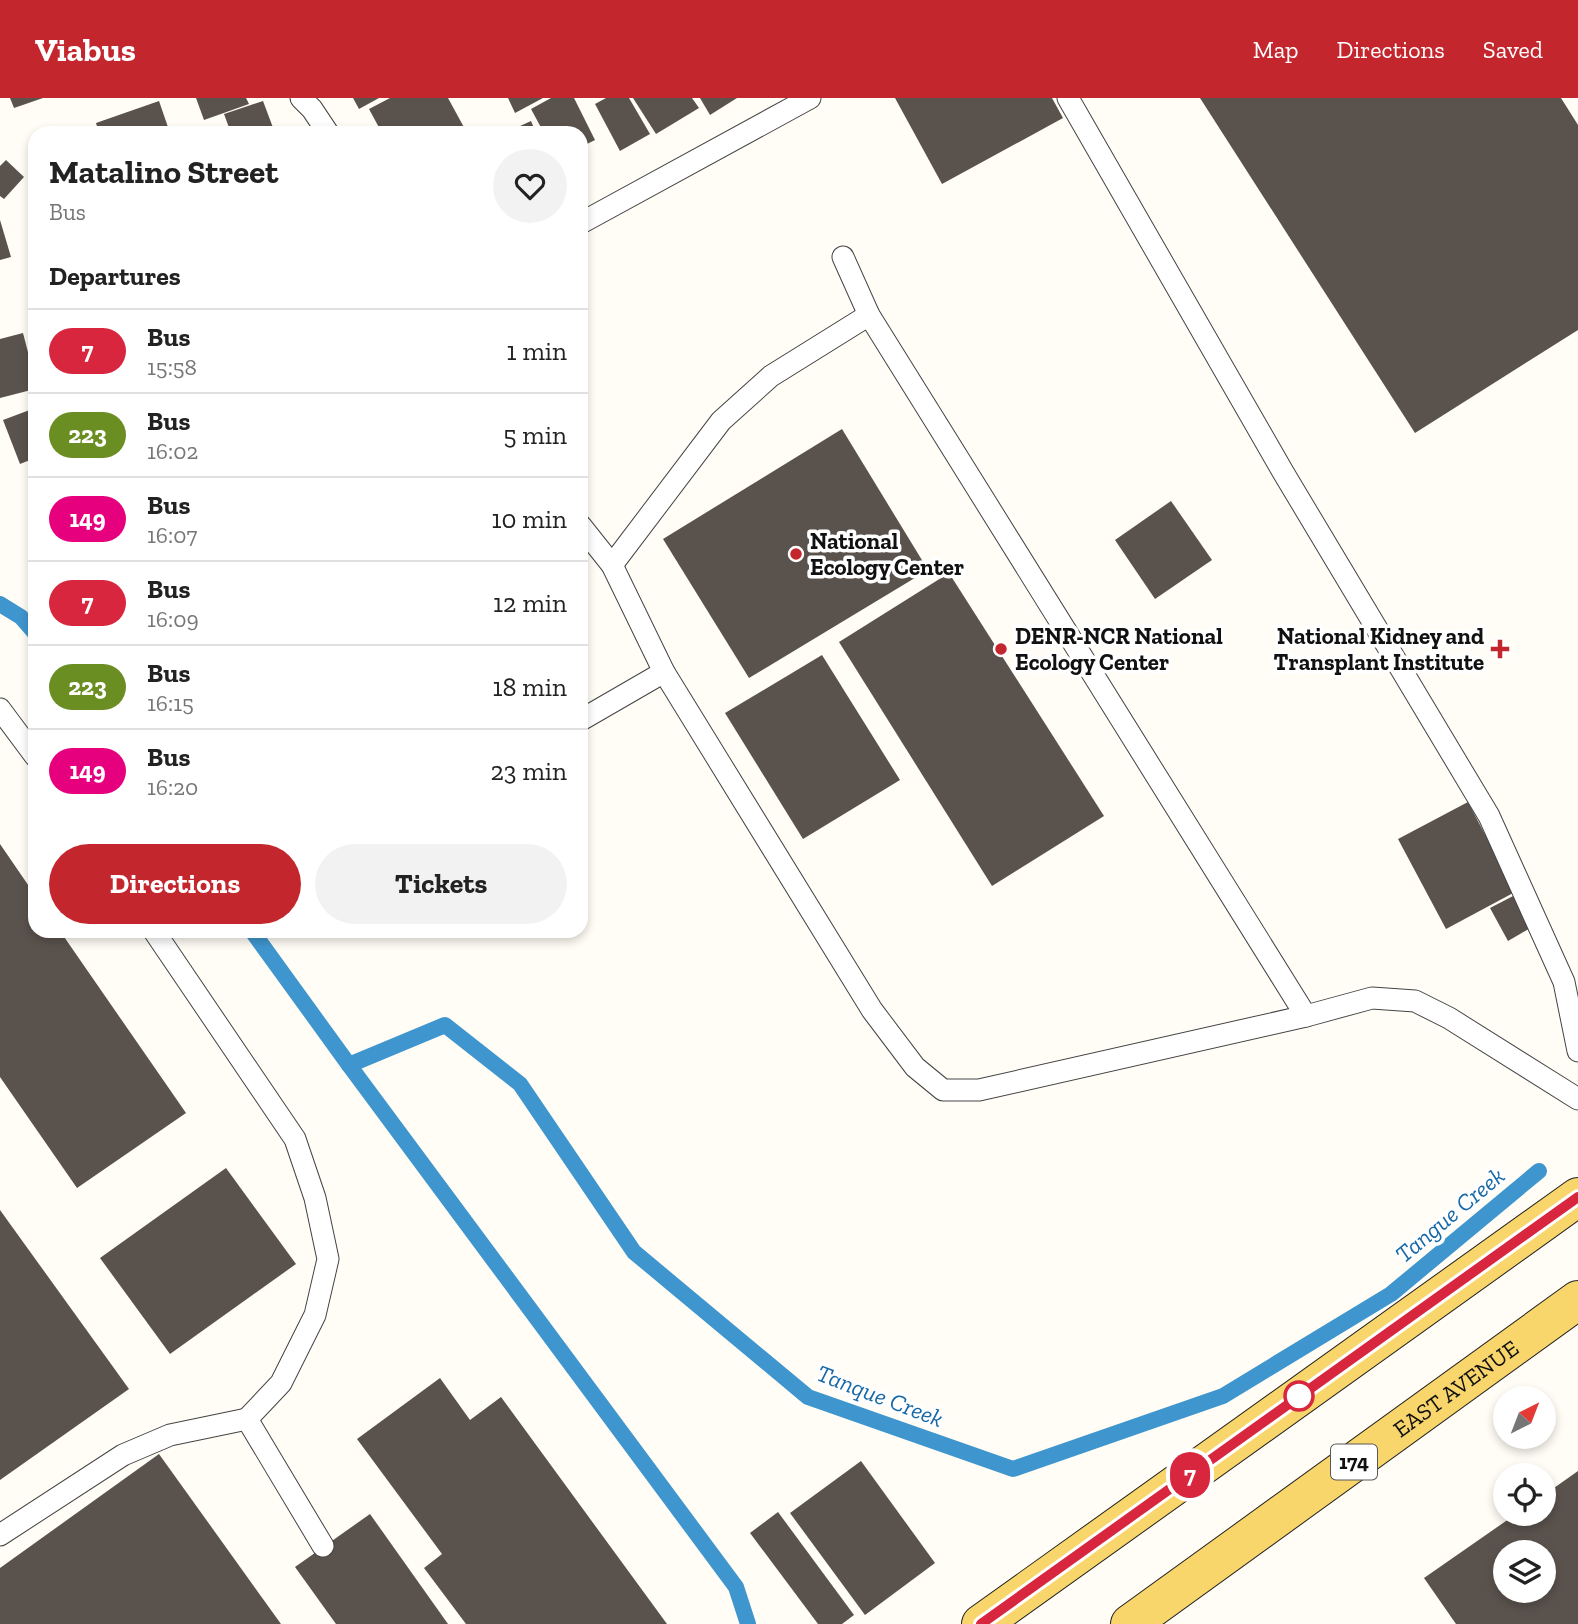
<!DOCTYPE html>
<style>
:root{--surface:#fff;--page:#f2f2f2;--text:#222;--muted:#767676;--line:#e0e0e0;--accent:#c4262e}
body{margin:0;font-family:"Zilla Slab",serif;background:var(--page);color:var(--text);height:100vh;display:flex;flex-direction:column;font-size:26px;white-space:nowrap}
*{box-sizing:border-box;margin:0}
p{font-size:23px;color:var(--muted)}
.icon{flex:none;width:38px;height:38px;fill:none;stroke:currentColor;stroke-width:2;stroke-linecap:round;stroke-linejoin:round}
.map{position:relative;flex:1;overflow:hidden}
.sheet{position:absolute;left:28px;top:28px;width:560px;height:812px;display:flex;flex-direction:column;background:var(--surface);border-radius:21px;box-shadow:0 4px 10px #0003}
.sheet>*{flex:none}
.badge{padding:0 14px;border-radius:23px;font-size:24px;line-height:46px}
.needle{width:46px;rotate:42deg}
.controls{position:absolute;left:1493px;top:1288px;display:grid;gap:14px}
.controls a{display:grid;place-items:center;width:63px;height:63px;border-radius:50%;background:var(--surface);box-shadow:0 4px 10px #0003;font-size:35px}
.map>.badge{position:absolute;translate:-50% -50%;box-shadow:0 0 0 4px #fff}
h2{padding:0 21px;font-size:26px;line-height:63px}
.round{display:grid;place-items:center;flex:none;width:74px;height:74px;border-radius:37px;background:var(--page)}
.head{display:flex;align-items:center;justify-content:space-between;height:119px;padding:0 21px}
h1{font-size:33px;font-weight:700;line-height:52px}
.primary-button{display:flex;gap:14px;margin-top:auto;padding:14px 21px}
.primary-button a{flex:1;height:80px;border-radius:42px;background:var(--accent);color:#fff;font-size:28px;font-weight:700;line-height:80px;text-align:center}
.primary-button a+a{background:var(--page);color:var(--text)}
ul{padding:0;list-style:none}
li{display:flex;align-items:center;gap:21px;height:84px;padding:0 21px;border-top:2px solid var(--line)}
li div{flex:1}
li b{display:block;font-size:26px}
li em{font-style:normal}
li .badge{min-width:77px;font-weight:700;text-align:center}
header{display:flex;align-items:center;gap:42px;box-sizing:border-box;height:98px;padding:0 35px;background:var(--accent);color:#fff}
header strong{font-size:33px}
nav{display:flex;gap:38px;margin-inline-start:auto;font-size:24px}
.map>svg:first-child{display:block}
</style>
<header>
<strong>Viabus</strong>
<nav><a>Map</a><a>Directions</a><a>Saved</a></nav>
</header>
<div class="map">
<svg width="1578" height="1526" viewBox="0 0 1578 1526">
<rect width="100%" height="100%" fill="#fffdf5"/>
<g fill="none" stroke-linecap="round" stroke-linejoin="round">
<g stroke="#3f96cf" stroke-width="16">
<polyline points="0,506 21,519 35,535"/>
<polyline points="252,833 349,967"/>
<polyline points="748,1526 736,1489 349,967 445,927 520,986 634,1154 808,1299 1013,1371 1223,1298 1391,1196 1539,1073"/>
</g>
</g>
<g fill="#5a524d" fill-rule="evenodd">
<polygon points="10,0 43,0 14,10"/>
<polygon points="196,0 246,0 249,6 204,22"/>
<polygon points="353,0 379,0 359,11"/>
<polygon points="390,0 448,0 466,33 382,35 369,11"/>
<polygon points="508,0 543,0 515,15"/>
<polygon points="551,0 574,0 595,42 581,49 581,35 544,35 531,11"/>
<polygon points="606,0 629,0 650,36 620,53 595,6"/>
<polygon points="633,0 692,0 699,10 656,36"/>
<polygon points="700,0 737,0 710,17"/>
<polygon points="895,0 1052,0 1063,20 942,86"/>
<polygon points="1200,0 1561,0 1578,27 1578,232 1415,335"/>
<polygon points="159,3 170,35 99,35 96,25"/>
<polygon points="263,3 275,35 231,35 224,16"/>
<polygon points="531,23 536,35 505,35"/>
<polygon points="6,62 24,79 4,101 0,98 0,68"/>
<polygon points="0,122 11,159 0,162"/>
<polygon points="23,235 35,281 35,291 0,300 0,241"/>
<polygon points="35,310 35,360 20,366 3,322"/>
<polygon points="842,331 928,472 749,580 663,441"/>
<polygon points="1171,403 1212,462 1155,501 1115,442"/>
<polygon points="949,475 1104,718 992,788 839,544"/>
<polygon points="822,557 900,682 803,741 725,615"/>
<polygon points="1468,704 1515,794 1446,831 1398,741"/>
<polygon points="0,746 35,797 35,833 60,833 186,1015 77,1090 0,979"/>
<polygon points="1515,797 1532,829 1508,843 1490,810"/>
<polygon points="226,1070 296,1166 170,1256 100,1160"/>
<polygon points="0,1112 129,1291 0,1382"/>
<polygon points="440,1280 470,1322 501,1299 667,1526 466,1526 424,1470 442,1456 357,1341"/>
<polygon points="159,1356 281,1526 0,1526 0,1470"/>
<polygon points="861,1363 935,1465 865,1517 790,1415"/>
<path d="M1578 1373V1526H1456L1424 1480 1516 1416H1544V1397ZM1505 1454H1544V1493H1505Z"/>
<polygon points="778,1414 854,1517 842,1526 818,1526 750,1435"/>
<polygon points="370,1416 448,1526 336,1526 295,1469"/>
</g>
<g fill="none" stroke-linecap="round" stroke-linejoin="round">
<defs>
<g id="lane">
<polyline points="301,0 312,11 328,35"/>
<polyline points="1068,0 1283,374 1489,718 1564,884 1578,953"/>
<polyline points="581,125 810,0"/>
<polyline points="843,159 869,217 1306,918 1372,900 1415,903 1449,920 1578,1001"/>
<polyline points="581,428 612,467 664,574 872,912 915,969 943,992 979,992 1306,918"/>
<polyline points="612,467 721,323 771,278 869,217"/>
<polyline points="0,611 35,658"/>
<polyline points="581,622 664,574"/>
<polyline points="154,833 295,1041 315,1100 328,1161 315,1217 281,1285 247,1321 323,1448"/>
<polyline points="0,1437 123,1357 170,1337 247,1321"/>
</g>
<g id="primary">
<polyline points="981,1526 1578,1099"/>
<path id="s1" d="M1130 1526 1578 1202"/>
</g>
</defs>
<use href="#lane" stroke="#444" stroke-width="23"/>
<use href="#primary" stroke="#222" stroke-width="40"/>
<use href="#lane" stroke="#fff" stroke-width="21"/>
<use href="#primary" stroke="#f9d66b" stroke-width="38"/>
</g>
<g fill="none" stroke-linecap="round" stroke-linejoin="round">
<defs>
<polyline id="line" points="981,1526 1578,1099"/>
</defs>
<use href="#line" stroke="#fff" stroke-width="16"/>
<use href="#line" stroke="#d7263d" stroke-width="10"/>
</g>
<g fill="#c4262e" stroke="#fff" stroke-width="2.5">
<circle cx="796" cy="456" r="7"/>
<circle cx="1001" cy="551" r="7"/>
<path d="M1496.5 540.5h7v7h7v7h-7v7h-7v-7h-7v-7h7z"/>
</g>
<circle fill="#fff" stroke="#d7263d" stroke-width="3.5" cx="1299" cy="1298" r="14"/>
<g text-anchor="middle" stroke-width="7" stroke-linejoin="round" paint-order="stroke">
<rect fill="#fff" stroke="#585858" stroke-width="2" x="1331" y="1346.5" width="46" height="35" rx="5"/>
<g font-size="21" font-weight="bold" fill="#111">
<text x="1354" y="1371">174</text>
</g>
<g font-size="23" font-weight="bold" fill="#111" stroke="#fff" text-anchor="start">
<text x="810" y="451">National<tspan x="810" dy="26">Ecology Center</tspan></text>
<text x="1015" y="546">DENR-NCR National<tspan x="1015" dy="26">Ecology Center</tspan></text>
<text x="1484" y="546" text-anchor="end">National Kidney and<tspan x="1484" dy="26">Transplant Institute</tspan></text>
</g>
<g font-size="23" fill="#111" stroke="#fff">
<text dy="8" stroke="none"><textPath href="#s1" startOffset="402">EAST AVENUE</textPath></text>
</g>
<g font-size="24" font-style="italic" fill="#1768a6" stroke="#fff">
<text transform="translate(1450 1117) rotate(-40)" y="8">Tangue Creek</text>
<text transform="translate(880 1298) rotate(21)" y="8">Tanque Creek</text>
</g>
</g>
</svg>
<div class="controls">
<a><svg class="needle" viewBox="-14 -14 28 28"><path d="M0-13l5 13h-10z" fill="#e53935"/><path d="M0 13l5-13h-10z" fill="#767676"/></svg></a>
<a><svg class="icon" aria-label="locate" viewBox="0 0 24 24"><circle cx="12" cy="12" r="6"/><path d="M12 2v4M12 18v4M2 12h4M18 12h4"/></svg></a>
<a><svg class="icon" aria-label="layers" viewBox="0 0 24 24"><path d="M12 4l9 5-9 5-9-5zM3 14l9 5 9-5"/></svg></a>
</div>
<b class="badge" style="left:1190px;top:1377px;background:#d7263d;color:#fff">7</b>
<section class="sheet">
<div class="head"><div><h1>Matalino Street</h1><p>Bus</p></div><a class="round"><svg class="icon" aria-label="heart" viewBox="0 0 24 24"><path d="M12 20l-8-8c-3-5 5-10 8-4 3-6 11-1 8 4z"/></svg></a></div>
<h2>Departures</h2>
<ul>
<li><span class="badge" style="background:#d7263d;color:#fff">7</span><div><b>Bus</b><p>15:58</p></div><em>1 min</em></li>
<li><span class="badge" style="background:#6b8e23;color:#fff">223</span><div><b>Bus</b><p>16:02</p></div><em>5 min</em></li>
<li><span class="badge" style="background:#e6007e;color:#fff">149</span><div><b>Bus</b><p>16:07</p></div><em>10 min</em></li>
<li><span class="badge" style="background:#d7263d;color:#fff">7</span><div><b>Bus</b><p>16:09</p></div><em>12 min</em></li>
<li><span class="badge" style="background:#6b8e23;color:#fff">223</span><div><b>Bus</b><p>16:15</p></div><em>18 min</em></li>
<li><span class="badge" style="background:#e6007e;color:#fff">149</span><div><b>Bus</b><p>16:20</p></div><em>23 min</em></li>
</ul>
<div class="primary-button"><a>Directions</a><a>Tickets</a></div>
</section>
</div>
